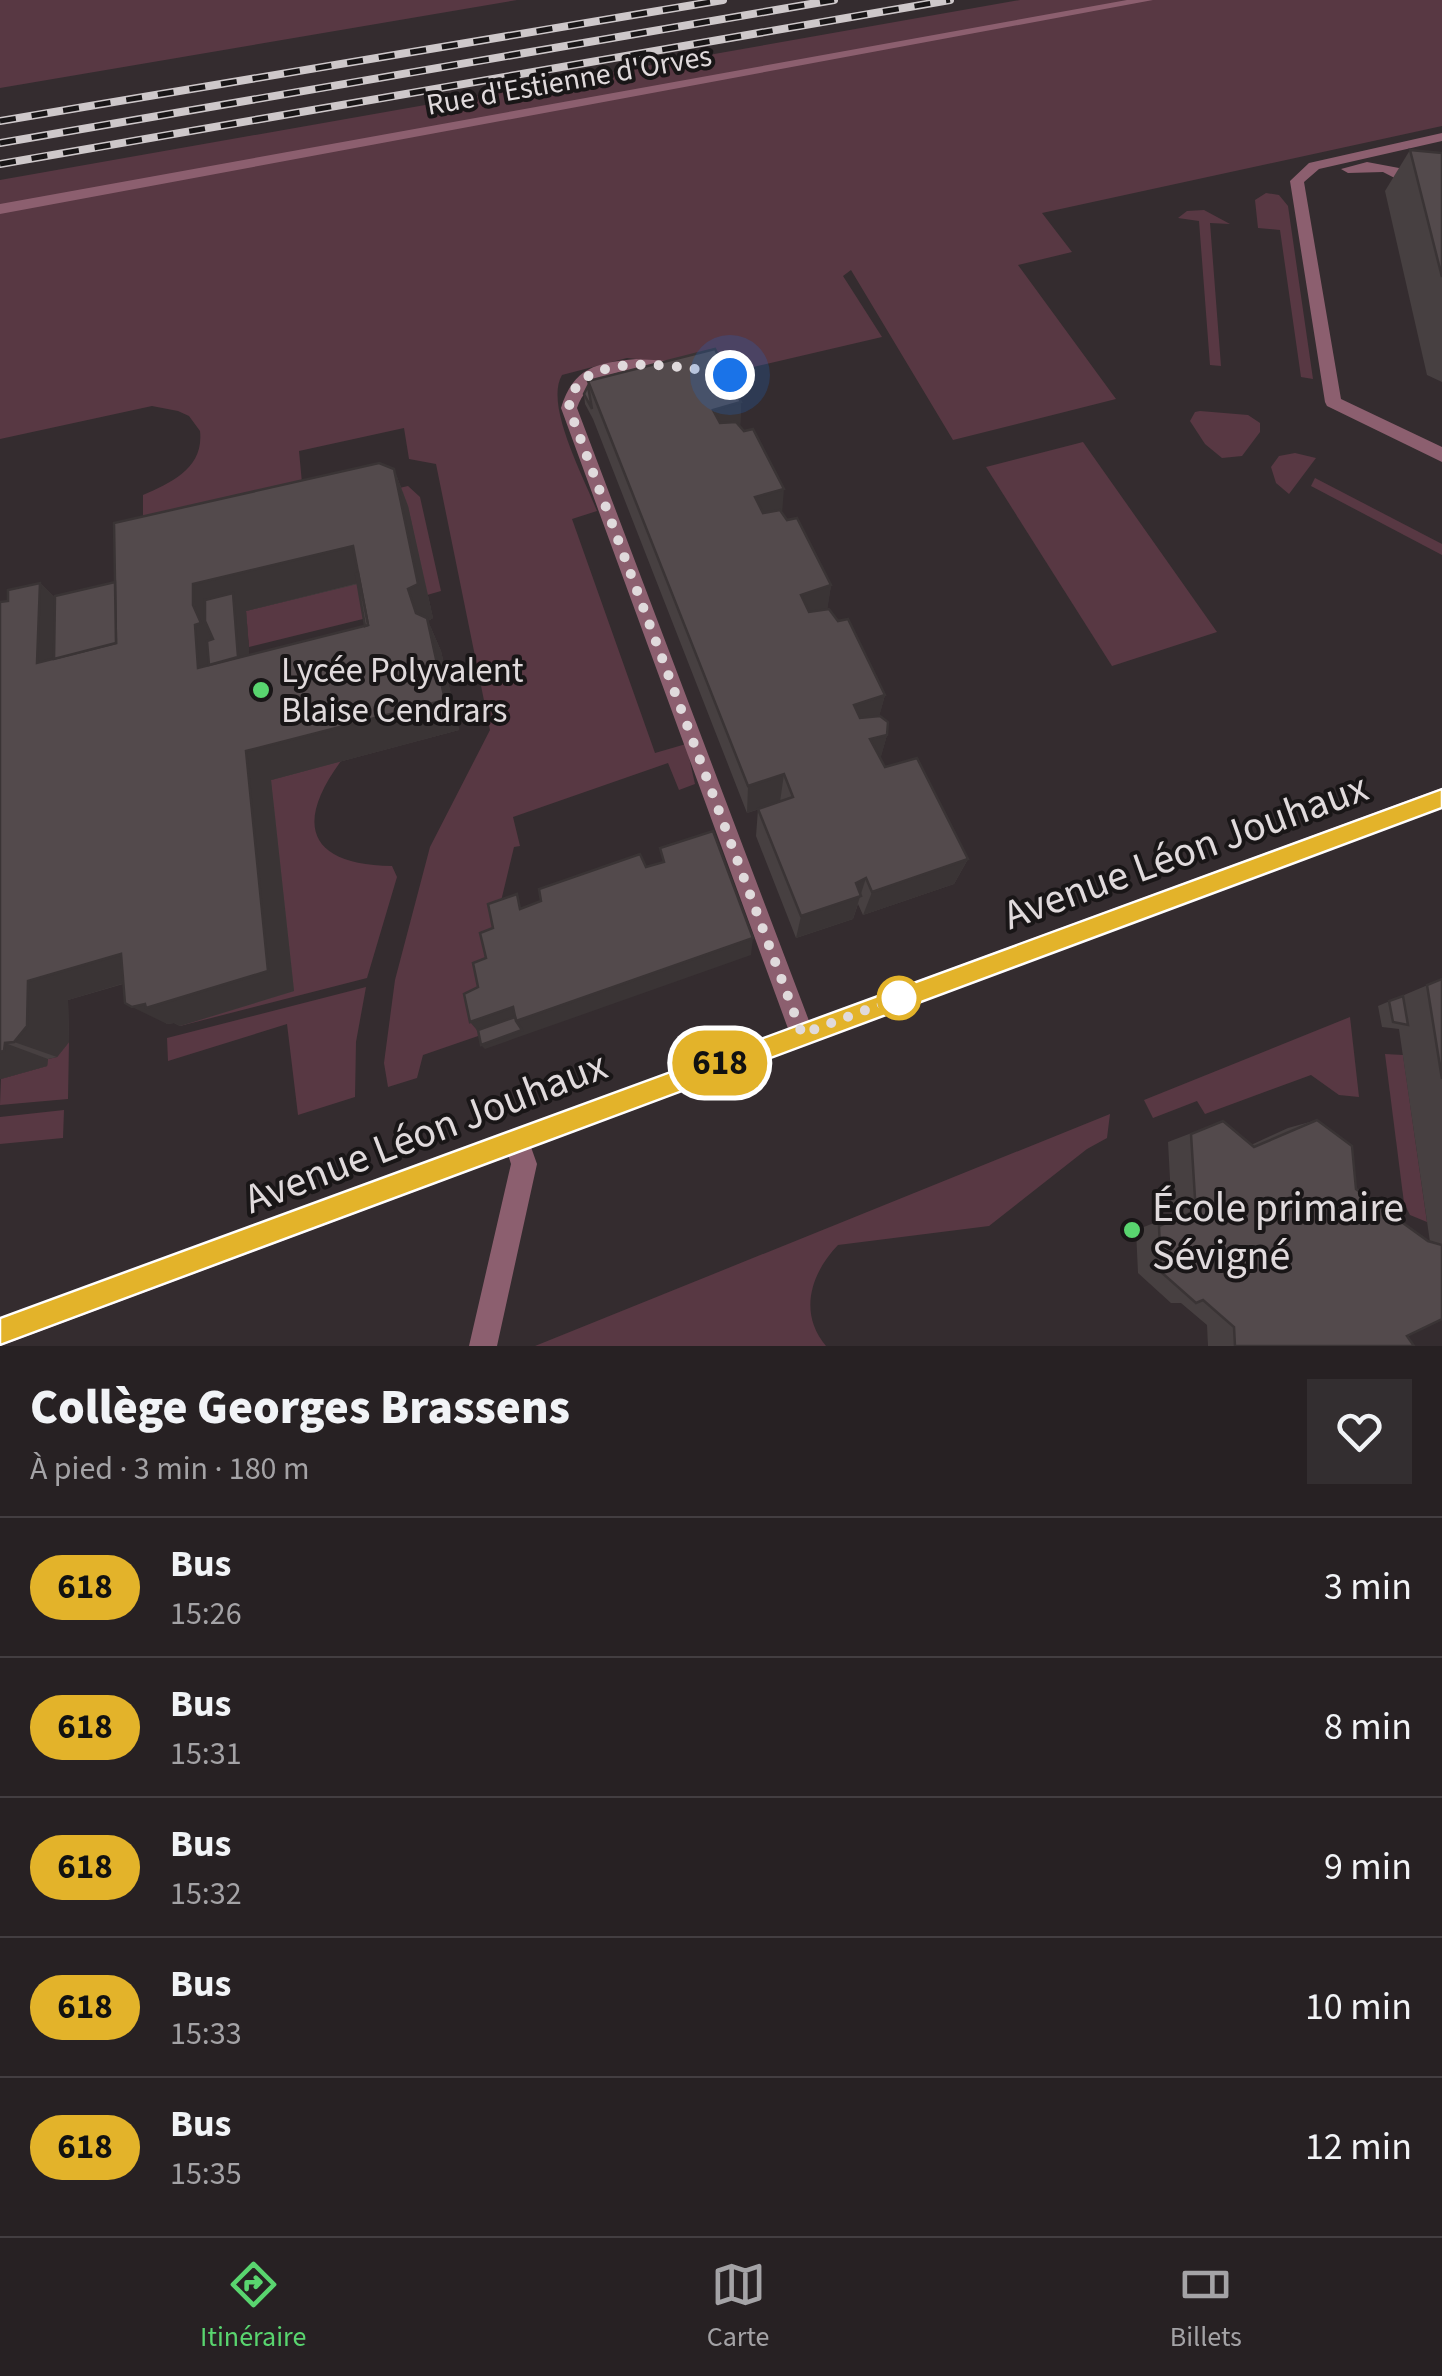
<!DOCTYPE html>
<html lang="fr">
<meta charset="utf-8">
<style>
:root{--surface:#272123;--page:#332e30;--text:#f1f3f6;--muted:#a4a3a6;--line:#433e41;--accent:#59d56f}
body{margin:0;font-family:"Source Sans 3",sans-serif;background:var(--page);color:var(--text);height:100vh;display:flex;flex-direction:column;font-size:38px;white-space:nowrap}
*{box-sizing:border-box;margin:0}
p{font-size:32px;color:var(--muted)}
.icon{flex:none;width:55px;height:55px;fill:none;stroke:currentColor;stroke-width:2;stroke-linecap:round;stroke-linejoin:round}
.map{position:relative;height:1346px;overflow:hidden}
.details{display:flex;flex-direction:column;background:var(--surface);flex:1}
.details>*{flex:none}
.badge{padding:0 20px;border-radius:32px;font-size:35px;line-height:65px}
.you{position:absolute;width:50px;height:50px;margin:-25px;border:8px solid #fff;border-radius:50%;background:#1a73e8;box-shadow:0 0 0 15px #1a73e833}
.map>.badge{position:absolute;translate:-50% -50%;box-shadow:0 0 0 5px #fff}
.round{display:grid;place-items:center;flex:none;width:105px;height:105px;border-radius:0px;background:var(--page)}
.headline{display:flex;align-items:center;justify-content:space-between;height:170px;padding:0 30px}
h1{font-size:48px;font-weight:800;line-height:75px}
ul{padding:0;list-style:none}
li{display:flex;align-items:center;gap:30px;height:140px;padding:0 30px;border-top:2px solid var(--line)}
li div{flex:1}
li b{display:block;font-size:38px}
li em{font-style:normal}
li .badge{min-width:110px;font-weight:700;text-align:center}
.tab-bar{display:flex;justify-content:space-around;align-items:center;height:140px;border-top:2px solid var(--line);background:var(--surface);font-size:28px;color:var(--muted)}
.tab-bar a{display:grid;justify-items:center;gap:5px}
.tab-bar .on{color:var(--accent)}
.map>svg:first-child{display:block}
</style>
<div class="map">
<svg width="1442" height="1346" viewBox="0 0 1442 1346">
<rect width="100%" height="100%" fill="#342c2f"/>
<g fill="#583843">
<polygon points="0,0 517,0 0,88"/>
<path d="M1020 0H1442V126L1042 213 1072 252 1018 265 1116 399 953 440 851 270 843 276 882 337 740 370 627 358 562 375C544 405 585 479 597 511L572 519 655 753 686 744 695 784 679 790 668 763 513 817 520 846 514 847 496 922 481 1035 423 1055 417 1078 388 1087 384 1063 395 980 430 847 490 730 436 464 409 459 404 428 299 451 302 483 143 532V495C172 482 204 468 200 431L189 416 178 411 152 406 0 439V180Z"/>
<polygon points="1266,193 1279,195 1288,206 1313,379 1301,377 1280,230 1258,228 1255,200"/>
<polygon points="1204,210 1230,224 1210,223 1221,366 1210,365 1199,221 1178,218 1187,211"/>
<polygon points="1200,411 1248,415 1260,423 1260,432 1242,456 1222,458 1205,444 1190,421 1195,412"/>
<polygon points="1083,442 1217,632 1112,666 986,467"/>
<polygon points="1295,453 1316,458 1289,494 1276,483 1271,467 1279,456"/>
<polygon points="1315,478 1442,544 1442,555 1311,486"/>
<polygon points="408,486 420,497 441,591 427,595 408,507 394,500 141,547"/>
<polygon points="361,583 367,618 249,647 246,611"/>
<path d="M341 761C293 826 310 865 392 866L397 877 367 978 180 1026 271 780Z"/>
<polygon points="366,987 356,1042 355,1097 298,1115 287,1024 168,1061 167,1038"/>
<polygon points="1350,1017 1359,1097 1339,1095 1311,1075 1205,1114 1197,1101 1153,1118 1144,1100"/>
<polygon points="69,1042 68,1099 0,1105 1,1079 47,1066 48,1059 57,1057"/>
<polygon points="1385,1054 1403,1055 1427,1222 1410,1215 1404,1203"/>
<polygon points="64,1110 63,1138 0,1144 0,1117"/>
<path d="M1110 1114 1107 1138 1087 1149 989 1226 838 1245C811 1273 798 1313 826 1346H535Z"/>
</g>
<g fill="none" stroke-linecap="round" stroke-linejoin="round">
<g fill="#8c5f6f" fill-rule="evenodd">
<polygon points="1442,133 1442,141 1319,169 1304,182 1341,399 1442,447 1442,462 1327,406 1325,402 1290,181 1309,163"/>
<polygon points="1367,162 1399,168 1425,186 1418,190 1383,172 1348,173 1341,169"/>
<path d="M636 359 688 362 736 371 738 375 730 381C684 373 597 350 577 408L814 1034 811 1043 802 1046 793 1043 790 1034 561 408C574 367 596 363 636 359Z"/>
</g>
<g fill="#8c5f6f" fill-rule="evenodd">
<polygon points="1127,0 1153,0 0,214 0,204"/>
<polygon points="517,1129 526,1133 537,1164 497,1346 469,1346 511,1164 504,1142 508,1133"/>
</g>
<polygon fill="#c17a93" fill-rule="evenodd" points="1442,788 1442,808 0,1346 0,1318"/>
<defs>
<g id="rail">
<polyline points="0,121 723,0"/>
<polyline points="0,143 834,0"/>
<polyline points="0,164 950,0"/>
</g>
</defs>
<use href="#rail" stroke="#cec8ca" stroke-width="8"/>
<use href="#rail" stroke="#191617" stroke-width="5" stroke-dasharray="16" stroke-linecap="butt"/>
</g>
<g fill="#474041" fill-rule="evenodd">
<polygon points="1410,150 1442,153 1442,382 1427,375 1385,191"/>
<polygon points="588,381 741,402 740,426 782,513 831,585 827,609 885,695 879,716 887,735 880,759 885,767 968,859 954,884 863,915 858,904 853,919 796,938 756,836 758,809 769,806 747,813 593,419 585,404 584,394 588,386"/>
<path d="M394 469 408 506 433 618 428 621 441 651 459 730 271 780 294 991 180 1026 174 1023 167 1024 123 984 68 1000 69 1042 57 1057 48 1059 47 1066 0 1079 8 601 40 583 55 598 115 582ZM358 584 365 626 249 655 246 611Z"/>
<polygon points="1442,979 1442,1319 1407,1336 1414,1346 1208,1346 1207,1325 1181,1303 1171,1303 1138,1273 1136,1230 1172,1216 1168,1142 1223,1121 1251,1145 1288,1128 1317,1120 1356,1189 1430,1242 1399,1029 1382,1027 1378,1006"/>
</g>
<g fill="#3a3435">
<polygon points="741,402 740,441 714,448 713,410"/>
<polygon points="394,469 408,506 433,618 428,621 441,651 459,730 271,780 294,991 180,1026 174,1023 167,1024 132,1007 246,751 416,613 408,589"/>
<polygon points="784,489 781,526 753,534 755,497"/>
<polygon points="353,546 367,581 246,611 252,692 198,668 193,584"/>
<polygon points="40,583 73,617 146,675 37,663"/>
<polygon points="831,585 826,619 798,629 801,595"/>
<polygon points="885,695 877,725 847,735 854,705"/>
<polygon points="887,735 879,764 870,739"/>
<polygon points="784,774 780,802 747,813 748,786"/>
<polygon points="968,859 954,884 863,915 872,892"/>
<polygon points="866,878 853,919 796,938 801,916"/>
<polygon points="753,938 751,955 485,1049 481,1045 481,1035 470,1022 513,1007"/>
<polygon points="121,954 155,974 68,1000 69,1042 57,1057 14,1042 28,981"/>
<polygon points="5,1043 48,1059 47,1066 0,1079 0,1052"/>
</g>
<g fill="#534a4c" stroke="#3a3435" stroke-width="2.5" fill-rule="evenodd">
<polygon points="1410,150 1442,153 1442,277"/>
<polygon points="715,349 741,402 713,410 720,423 736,422 744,431 753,429 784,489 755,497 763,513 780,510 787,520 797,518 831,585 801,595 809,612 829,609 838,621 848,619 885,695 854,705 860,718 880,716 888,722 887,735 870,739 885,767 917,758 968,859 872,892 866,878 856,883 861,896 801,916 758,809 793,797 784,774 748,786 588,381"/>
<polygon points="588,386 592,409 584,394"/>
<path d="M379 463 394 469 418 584 408 589 416 613 427 618 445 700 246 751 268 971 146 1008 145 1004 132 1007 125 1003 121 954 28 981 27 1026 14 1042 5 1043 4 1051 0 1052V602L8 601V590L40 583 37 663 116 643 114 523ZM353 546 368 625 198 668 195 625 201 623 193 605V584Z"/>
<polygon points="358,573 368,625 365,626 356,574"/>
<polygon points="115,582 116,643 54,659 55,596"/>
<polygon points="233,593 238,657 209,665 207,641 213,639 205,621 205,600"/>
<polygon points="713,831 753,938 516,1021 513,1007 470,1022 464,994 478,987 473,963 486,958 480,933 493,928 488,904 517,894 520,909 541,901 539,889 640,854 646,867 664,862 660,848"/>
<polygon points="1442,979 1442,1079 1427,985"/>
<polygon points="1403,996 1408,1025 1393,1022 1389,1001"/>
<polygon points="515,1017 516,1021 522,1030 481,1045 478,1030"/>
<polygon points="1317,1120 1352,1146 1356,1189 1428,1241 1442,1245 1442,1319 1407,1336 1414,1346 1235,1346 1234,1327 1203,1300 1196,1303 1161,1272 1159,1226 1190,1213 1196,1214 1191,1134 1223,1121 1254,1147"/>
</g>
<polygon fill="#e3b32a" stroke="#fff" stroke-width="2.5" points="1442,789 1442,808 0,1345 0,1318"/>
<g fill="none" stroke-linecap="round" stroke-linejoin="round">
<path stroke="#e0dadc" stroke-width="10" stroke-dasharray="0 18" d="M730 375C690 368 574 344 569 408L802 1034 903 996 899 998"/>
</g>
<g fill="#59d56f" stroke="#191617" stroke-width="4">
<circle cx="261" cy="690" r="10"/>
<circle cx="1132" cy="1230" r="10"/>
</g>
<circle fill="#fff" stroke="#e3b32a" stroke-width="5" cx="899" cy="998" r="20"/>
<g text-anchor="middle" stroke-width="8" stroke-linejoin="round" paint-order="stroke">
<g font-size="30" fill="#e0dadc" stroke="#191617">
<text transform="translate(569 80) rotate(-10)" y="10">Rue d'Estienne d'Orves</text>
</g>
<g font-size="35" fill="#e0dadc" stroke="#191617" text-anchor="start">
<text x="281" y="682">Lycée Polyvalent<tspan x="281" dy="40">Blaise Cendrars</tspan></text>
</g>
<g font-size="42" fill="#e0dadc" stroke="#191617">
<text transform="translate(1185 850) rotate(-20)" y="15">Avenue Léon Jouhaux</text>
<text transform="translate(425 1131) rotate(-21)" y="15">Avenue Léon Jouhaux</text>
</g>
<g font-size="42" fill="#e0dadc" stroke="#191617" text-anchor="start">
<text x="1152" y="1221">École primaire<tspan x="1152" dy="48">Sévigné</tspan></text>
</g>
</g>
</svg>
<div class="you" style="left:730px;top:375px"></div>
<b class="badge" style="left:720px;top:1063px;background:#e3b32a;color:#111">618</b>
</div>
<section class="details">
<div class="headline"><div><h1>Collège Georges Brassens</h1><p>À pied · 3 min · 180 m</p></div><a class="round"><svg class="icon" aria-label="heart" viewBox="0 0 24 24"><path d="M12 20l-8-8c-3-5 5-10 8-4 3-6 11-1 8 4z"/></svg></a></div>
<ul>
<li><span class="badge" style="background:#e3b32a;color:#111">618</span><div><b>Bus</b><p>15:26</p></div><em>3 min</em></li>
<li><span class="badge" style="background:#e3b32a;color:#111">618</span><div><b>Bus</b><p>15:31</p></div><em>8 min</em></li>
<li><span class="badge" style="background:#e3b32a;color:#111">618</span><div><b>Bus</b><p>15:32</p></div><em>9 min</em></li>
<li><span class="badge" style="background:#e3b32a;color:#111">618</span><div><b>Bus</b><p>15:33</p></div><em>10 min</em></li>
<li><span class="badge" style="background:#e3b32a;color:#111">618</span><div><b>Bus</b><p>15:35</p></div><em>12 min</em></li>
</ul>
</section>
<nav class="tab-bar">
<a class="on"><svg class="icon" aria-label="directions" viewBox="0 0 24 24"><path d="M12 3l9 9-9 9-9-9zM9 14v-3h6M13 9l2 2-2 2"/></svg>Itinéraire</a>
<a><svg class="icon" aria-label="map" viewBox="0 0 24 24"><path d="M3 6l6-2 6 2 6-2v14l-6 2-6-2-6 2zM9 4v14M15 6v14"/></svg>Carte</a>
<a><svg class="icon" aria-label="tickets" viewBox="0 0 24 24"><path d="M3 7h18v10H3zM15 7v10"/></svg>Billets</a>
</nav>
